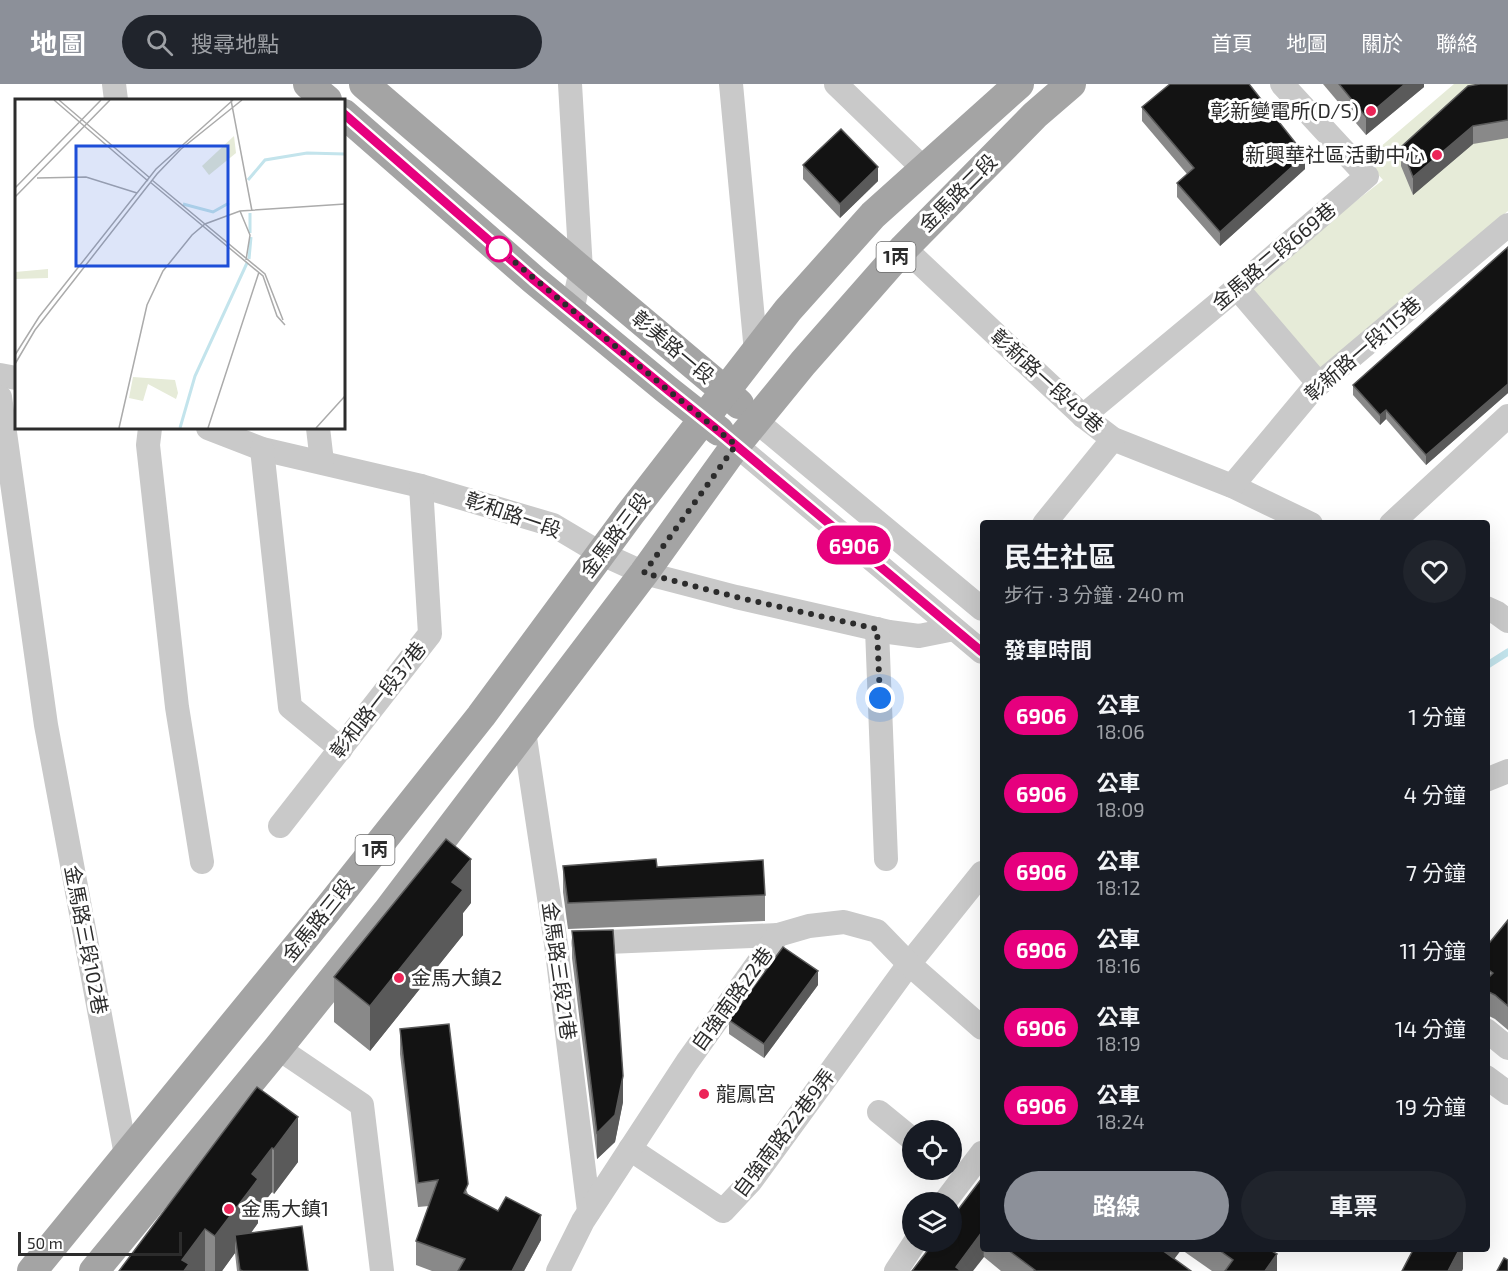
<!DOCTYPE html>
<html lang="zh-TW">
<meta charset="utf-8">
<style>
:root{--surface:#171b24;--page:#20242c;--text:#f1f3f6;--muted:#9ea1a6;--accent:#8c9099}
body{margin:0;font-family:"Exo 2","Noto Sans TC",sans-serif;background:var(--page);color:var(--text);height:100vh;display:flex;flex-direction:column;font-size:22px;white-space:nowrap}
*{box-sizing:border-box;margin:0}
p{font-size:20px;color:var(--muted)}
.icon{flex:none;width:33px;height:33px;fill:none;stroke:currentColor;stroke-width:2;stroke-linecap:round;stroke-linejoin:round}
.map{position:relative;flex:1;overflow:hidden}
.drawer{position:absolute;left:980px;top:436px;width:510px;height:732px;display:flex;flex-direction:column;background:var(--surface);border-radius:6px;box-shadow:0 6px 24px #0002}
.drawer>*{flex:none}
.badge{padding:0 12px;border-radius:20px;font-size:21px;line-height:39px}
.tools{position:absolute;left:902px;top:1036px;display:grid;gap:12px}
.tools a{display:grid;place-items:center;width:60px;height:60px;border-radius:50%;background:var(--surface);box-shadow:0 6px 24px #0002;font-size:30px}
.scale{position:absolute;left:18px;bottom:15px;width:164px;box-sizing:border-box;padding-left:6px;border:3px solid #2c2c2c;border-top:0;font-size:16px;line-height:21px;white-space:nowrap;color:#2c2c2c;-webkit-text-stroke:4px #fff;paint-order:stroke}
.you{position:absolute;width:30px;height:30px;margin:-15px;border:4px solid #fff;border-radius:50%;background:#1a73e8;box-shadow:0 0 0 9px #1a73e833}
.map>.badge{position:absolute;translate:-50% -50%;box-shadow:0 0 0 3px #fff}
h2{padding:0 24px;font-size:22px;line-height:54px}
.round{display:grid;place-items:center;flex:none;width:63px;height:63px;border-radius:32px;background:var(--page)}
.overview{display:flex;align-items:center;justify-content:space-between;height:102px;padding:0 24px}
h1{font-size:28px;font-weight:700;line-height:45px}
.action{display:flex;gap:12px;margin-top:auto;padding:12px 24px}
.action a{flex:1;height:69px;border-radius:36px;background:var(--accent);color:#fff;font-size:24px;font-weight:700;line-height:69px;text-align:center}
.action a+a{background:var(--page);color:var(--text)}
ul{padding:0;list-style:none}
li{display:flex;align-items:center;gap:18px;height:78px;padding:0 24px}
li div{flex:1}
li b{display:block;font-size:22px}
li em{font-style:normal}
li .badge{min-width:66px;font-weight:700;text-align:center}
header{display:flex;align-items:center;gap:36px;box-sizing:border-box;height:84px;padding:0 30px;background:var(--accent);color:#fff}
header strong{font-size:28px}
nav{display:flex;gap:33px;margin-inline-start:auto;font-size:21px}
.search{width:420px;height:54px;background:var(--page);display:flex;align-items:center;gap:15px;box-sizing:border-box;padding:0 21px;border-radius:33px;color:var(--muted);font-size:22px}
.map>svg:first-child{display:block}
</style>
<header>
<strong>地圖</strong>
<div class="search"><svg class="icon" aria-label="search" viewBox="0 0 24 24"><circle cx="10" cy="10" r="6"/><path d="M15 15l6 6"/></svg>搜尋地點</div>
<nav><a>首頁</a><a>地圖</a><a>關於</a><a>聯絡</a></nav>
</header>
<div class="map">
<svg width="1508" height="1187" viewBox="0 0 1508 1187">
<rect width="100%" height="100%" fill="#fff"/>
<polygon fill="#e6ebd8" points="1454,0 1508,0 1508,127 1319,287 1246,202 1383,96 1365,76"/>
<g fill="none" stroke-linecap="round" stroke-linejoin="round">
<polyline stroke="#c3e4ec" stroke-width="7" points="1486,582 1508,568"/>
<g stroke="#c9c9c9" stroke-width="24">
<polyline points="114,0 116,16"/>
<polyline points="570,0 581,186 572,227"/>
<polyline points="731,0 756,268"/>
<polyline points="836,0 924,85"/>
<polyline points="904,164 1038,290 1083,332 1113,355 1232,402 1311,440"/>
<polyline points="1237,204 1319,300"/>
<polyline points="0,291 16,294"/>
<polyline points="0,313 46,641 126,1071"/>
<polyline points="1083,332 1237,204 1367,92 1282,0"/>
<polyline points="756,337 982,525"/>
<polyline points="150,344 148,361 177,623 202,778"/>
<polyline points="208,344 262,365 421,402 553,441 600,469 644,489 736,513 889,548 919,552 954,545"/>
<polyline points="318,344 322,378"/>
<polyline points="736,361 982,568"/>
<polyline points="262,365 290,623 341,665"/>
<polyline points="1232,402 1313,305 1508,141"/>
<polyline points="1044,440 1113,355"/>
<polyline points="1391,440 1508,332"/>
<polyline points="1486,524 1497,529 1508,537"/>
<polyline points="877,545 886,775"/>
<polyline points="524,647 556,860 589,1127"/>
<polyline points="1486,696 1508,687"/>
<polyline points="280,742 430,550 421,402"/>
<polyline points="583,859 778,851"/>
<polyline points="1486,946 1508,964"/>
<polyline points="278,964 362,1021 382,1187"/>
<polyline points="1486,993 1508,1009"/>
<polyline points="879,1028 912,1055"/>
<polyline points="630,1065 723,1127 751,1097 909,880 982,789"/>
<polyline points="944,1119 982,1069"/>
<polyline points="558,1187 583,1137 687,978 778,851 809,842 844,838 877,847 909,880 982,944"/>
<polyline points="896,1187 915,1158"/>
</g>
<g stroke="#a4a4a4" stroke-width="30">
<polyline points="308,0 327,16"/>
<polyline points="364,0 581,186 725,307 739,320"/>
<polyline points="344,30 534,196 666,305 719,347"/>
<polyline points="32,1187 327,826 481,632 630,430 788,226 873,131 1019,0"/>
<polyline points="94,1187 278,964 387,828 644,489 736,361 803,279 904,164 1035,31 1071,0"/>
</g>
</g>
<g fill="#898989">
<polygon points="1323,0 1424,0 1424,3 1366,51"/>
<polygon points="1508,0 1508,54 1473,60 1413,111 1401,82 1401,63"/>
<polygon points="1142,23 1305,85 1220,162 1177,113 1177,99 1187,90 1142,37"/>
<polygon points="803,81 878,97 840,134 803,95"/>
<polygon points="1508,163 1508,309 1426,381 1386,335 1380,341 1353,311 1353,301"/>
<polygon points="563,782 657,783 765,811 765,837 568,845 563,808"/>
<polygon points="471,819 463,829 463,851 370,967 334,938 334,893"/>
<polygon points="1508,836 1508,946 1495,935 1489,932 1486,932 1486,863"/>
<polygon points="572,847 623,1018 615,1058 597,1075 572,874"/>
<polygon points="818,901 764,974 729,950 729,936"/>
<polygon points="400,945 468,1110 541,1156 524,1187 432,1187 416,1181 416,1157 429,1122 418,1123 400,970"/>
<polygon points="257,1003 298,1078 274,1110 272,1108 258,1126 258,1139 251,1149 308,1187 237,1187 235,1169 222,1187 119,1187"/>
<polygon points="982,1166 1181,1166 1174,1175 1191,1187 1001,1187 984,1173"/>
<polygon points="1182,1166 1270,1166 1277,1187 1212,1187"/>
</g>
<g fill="#5a5a5a">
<polygon points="1405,0 1424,0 1424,3 1366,51 1366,33"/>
<polygon points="1473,42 1473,60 1413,111 1413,93"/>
<polygon points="1305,71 1305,85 1220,162 1220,148"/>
<polygon points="878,83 878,97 840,134 840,120"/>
<polygon points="1508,300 1508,309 1426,381 1426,371"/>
<polygon points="1386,326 1386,335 1380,341 1380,331"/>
<polygon points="471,775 471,819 463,829 463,851 370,967 370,922 452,798"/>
<polygon points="818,887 818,901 764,974 764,960"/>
<polygon points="623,992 623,1018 615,1058 597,1075 597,1049"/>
<polygon points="298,1033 298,1078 274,1110 274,1065"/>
<polygon points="272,1064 272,1108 258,1126 258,1139 238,1166 235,1151 235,1169 222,1187 215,1187 215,1152 252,1090"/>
<polygon points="541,1131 541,1156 524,1187 512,1187"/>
<polygon points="205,1145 205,1187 182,1187 182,1176"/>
<polygon points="982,1148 984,1173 973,1187 956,1187 956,1183"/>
<polygon points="1162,1166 1181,1166 1165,1187"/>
<polygon points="1459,1166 1463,1166 1463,1185 1462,1187 1448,1187"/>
<polygon points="1277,1170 1277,1187 1265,1187"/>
</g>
<g fill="#131313" stroke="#5a5a5a" stroke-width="1.5">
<polygon points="1170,0 1249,0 1305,71 1220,148 1177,99 1194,84 1142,23"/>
<polygon points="1339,0 1405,0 1366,33"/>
<polygon points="1480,0 1508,0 1508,36 1473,42 1413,93 1401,63 1468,2"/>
<polygon points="841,45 878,83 840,120 803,81"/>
<polygon points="1508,163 1508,300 1426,371 1386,326 1380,331 1353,301"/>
<polygon points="446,755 471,775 452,798 463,806 370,922 334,893"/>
<polygon points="656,775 657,783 763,776 765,811 568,819 563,782"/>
<polygon points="1508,836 1508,922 1495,911 1489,908 1486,909 1486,896 1493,889 1486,884 1486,863"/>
<polygon points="613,846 623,992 615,1031 597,1049 572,847"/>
<polygon points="783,863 818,887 764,960 729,936"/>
<polygon points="449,940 468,1100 464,1109 498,1127 506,1113 541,1131 512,1187 458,1187 465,1175 416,1157 438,1096 418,1099 400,945"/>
<polygon points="257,1003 298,1033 274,1065 272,1064 252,1090 258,1095 215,1152 205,1145 182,1176 189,1180 184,1187 119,1187"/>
<polygon points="982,1094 982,1148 956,1183 961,1187 912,1187 934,1158 951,1158 951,1135"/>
<polygon points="302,1142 308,1187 243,1187 240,1186 235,1151"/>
<polygon points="1008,1166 1162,1166 1191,1187 1034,1187 1035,1186"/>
<polygon points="1219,1166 1270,1166 1277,1170 1265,1187 1225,1187 1233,1176"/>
<polygon points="1413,1166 1459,1166 1448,1187 1402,1187"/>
<polygon points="1504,1174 1508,1176 1508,1187 1497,1187"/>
</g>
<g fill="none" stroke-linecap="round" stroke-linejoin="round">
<defs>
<polyline id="line" points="344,30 534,196 669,307 720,348 982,568"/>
</defs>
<use href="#line" stroke="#fff" stroke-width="14"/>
<use href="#line" stroke="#e6007e" stroke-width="9"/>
<polyline stroke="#2c2c2c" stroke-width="6" stroke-dasharray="0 10.8" points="499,165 669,307 736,361 644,489 736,513 877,545 880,614"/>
</g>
<g fill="#ec2558" stroke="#fff" stroke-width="2">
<circle cx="1371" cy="27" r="6"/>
<circle cx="1437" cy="71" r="6"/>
<circle cx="399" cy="894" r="6"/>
<circle cx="704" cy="1010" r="6"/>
<circle cx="229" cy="1125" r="6"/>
</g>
<circle fill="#fff" stroke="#e6007e" stroke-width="3" cx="499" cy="165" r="12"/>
<g text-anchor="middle" stroke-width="6" stroke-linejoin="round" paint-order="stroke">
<g fill="#fff" stroke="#6b6b6b" stroke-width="1.5">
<rect x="876.5" y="158" width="39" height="30" rx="4.5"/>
<rect x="355.5" y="751" width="39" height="30" rx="4.5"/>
</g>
<g font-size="18" font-weight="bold" fill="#2c2c2c">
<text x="896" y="179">1丙</text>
<text x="375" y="772">1丙</text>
</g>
<g font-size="20" fill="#2c2c2c" stroke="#fff" text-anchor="start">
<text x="1359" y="34" text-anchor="end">彰新變電所(D/S)</text>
<text x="1425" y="78" text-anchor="end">新興華社區活動中心</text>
<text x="411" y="901">金馬大鎮2</text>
<text x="716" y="1017">龍鳳宮</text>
<text x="241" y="1132">金馬大鎮1</text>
</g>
<g font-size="20" fill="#2c2c2c" stroke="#fff">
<text transform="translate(958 109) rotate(-45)" y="7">金馬路二段</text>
<text transform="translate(1274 172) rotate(-40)" y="7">金馬路二段669巷</text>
<text transform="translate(673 263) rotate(40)" y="7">彰美路一段</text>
<text transform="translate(1363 265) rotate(-41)" y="7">彰新路一段115巷</text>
<text transform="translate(1047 297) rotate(42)" y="7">彰新路一段49巷</text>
<text transform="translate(513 431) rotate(19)" y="7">彰和路一段</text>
<text transform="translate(615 451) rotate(-53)" y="7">金馬路三段</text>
<text transform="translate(378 616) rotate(-52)" y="7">彰和路一段37巷</text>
<text transform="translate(318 836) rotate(-51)" y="7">金馬路三段</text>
<text transform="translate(86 856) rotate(79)" y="7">金馬路三段102巷</text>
<text transform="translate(559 887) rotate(82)" y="7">金馬路三段21巷</text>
<text transform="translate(732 915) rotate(-54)" y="7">自強南路22巷</text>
<text transform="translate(784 1049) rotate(-53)" y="7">自強南路22巷9弄</text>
</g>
</g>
<g transform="translate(15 15)">
<rect width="330" height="330" fill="#fff"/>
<path d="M219 37 221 54 194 76 187 67ZM33 170V179L0 180V173ZM118 278 160 281 163 294 161 300 133 285 128 302 114 299Z" fill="#e6ebd8"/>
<path fill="none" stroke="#c3e4ec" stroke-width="3" d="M233 81 250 61 292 54 330 55M168 105 198 113 214 104M235 114V134M234 160 236 138M165 329 180 277 232 164"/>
<path fill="none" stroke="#ababab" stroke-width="1.5" d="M39 1 133 82M44 1 135 79M216 1 237 112M22 79 71 78 122 94M137 81 250 175 268 221M135 83 248 177 262 217 270 226M0 89 86 1M0 98 95 1M225 112 235 136 231 161M0 256 24 218 141 70 218 1M0 265 20 231 142 75 166 50 227 1M104 329 132 206 148 172 177 136 190 125 225 112 330 105M193 329 244 173M301 329 330 297"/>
<path fill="#1d4ed8" fill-opacity="0.15" stroke="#1d4ed8" stroke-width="3" d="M61 47H213V167H61Z"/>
<rect width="330" height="330" fill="none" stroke="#2c2c2c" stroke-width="3"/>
</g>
</svg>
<div class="tools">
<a><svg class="icon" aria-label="locate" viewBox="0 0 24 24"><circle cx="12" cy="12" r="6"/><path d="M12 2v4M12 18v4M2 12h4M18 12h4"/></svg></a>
<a><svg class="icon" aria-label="layers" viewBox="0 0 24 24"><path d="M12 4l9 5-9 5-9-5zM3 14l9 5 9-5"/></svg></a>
</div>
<div class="scale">50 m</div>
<div class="you" style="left:880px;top:614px"></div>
<b class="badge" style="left:854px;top:461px;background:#e6007e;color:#fff">6906</b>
<section class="drawer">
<div class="overview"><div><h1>民生社區</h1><p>步行 · 3 分鐘 · 240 m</p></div><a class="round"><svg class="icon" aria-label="heart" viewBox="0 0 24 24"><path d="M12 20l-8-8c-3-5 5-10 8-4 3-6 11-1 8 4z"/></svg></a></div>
<h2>發車時間</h2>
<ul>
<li><span class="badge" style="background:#e6007e;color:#fff">6906</span><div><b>公車</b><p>18:06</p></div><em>1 分鐘</em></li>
<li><span class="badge" style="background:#e6007e;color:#fff">6906</span><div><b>公車</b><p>18:09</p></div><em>4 分鐘</em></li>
<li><span class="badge" style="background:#e6007e;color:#fff">6906</span><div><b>公車</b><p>18:12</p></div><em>7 分鐘</em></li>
<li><span class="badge" style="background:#e6007e;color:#fff">6906</span><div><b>公車</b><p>18:16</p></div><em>11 分鐘</em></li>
<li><span class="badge" style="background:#e6007e;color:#fff">6906</span><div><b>公車</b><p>18:19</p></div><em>14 分鐘</em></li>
<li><span class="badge" style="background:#e6007e;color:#fff">6906</span><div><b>公車</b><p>18:24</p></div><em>19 分鐘</em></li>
</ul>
<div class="action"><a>路線</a><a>車票</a></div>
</section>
</div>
